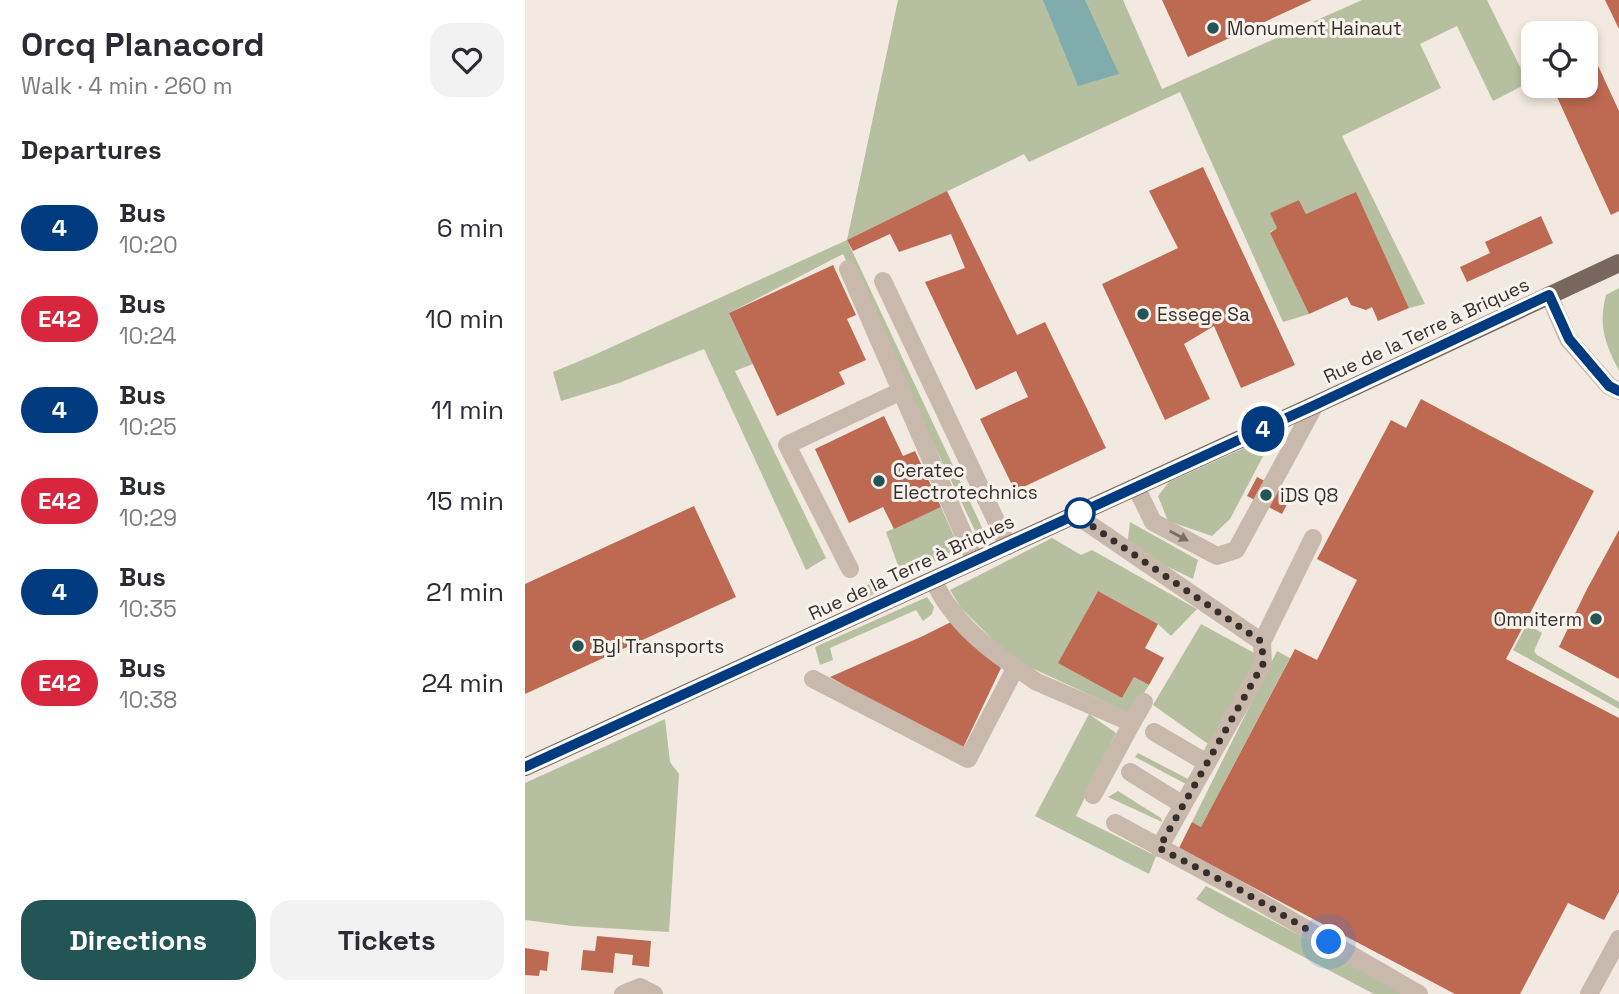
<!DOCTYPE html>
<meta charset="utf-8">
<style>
:root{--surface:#fff;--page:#f2f2f3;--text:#2b2b33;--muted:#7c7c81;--accent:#235557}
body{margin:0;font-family:"Space Grotesk",sans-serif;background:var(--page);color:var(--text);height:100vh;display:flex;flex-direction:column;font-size:26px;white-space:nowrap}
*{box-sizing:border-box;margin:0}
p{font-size:23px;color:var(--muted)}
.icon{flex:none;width:38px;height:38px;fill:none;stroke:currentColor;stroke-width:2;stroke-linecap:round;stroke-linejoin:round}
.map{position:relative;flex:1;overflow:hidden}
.panel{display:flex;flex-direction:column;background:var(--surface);width:525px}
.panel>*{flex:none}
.badge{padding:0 14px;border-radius:23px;font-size:24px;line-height:46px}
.buttons{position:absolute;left:996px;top:21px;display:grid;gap:14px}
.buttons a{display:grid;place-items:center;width:77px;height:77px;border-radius:14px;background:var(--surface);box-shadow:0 4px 10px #0003;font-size:35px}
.you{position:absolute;width:35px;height:35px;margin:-18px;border:5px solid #fff;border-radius:50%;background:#1a73e8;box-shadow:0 0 0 10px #1a73e833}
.map>.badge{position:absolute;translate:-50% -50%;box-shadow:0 0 0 4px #fff}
h2{padding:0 21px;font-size:26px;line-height:63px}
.round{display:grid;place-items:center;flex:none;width:74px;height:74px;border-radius:21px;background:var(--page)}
.headline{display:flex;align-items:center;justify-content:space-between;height:119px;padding:0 21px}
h1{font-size:33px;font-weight:800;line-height:52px}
.action{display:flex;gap:14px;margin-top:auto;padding:14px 21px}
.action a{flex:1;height:80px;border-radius:21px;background:var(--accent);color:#fff;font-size:28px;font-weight:800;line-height:80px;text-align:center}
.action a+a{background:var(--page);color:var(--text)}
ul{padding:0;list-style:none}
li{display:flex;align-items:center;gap:21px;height:91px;padding:0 21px}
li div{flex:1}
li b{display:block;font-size:26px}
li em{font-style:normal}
li .badge{min-width:77px;font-weight:700;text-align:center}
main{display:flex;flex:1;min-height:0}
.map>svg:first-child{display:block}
</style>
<main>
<section class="panel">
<div class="headline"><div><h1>Orcq Planacord</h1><p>Walk · 4 min · 260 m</p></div><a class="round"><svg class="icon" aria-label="heart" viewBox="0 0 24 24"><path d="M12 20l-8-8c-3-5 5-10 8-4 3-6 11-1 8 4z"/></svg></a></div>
<h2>Departures</h2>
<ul>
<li><span class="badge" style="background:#003b80;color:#fff">4</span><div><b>Bus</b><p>10:20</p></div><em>6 min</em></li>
<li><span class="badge" style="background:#d7263d;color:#fff">E42</span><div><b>Bus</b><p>10:24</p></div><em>10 min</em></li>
<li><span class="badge" style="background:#003b80;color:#fff">4</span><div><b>Bus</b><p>10:25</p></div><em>11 min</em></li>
<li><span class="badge" style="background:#d7263d;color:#fff">E42</span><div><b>Bus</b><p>10:29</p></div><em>15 min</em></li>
<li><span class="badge" style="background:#003b80;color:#fff">4</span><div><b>Bus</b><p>10:35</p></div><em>21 min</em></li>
<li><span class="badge" style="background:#d7263d;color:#fff">E42</span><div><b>Bus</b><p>10:38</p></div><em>24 min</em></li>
</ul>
<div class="action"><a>Directions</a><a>Tickets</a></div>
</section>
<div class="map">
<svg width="1094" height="994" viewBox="0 0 1094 994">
<rect width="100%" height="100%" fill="#f2e9e0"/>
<g fill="#b6c0a1">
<polygon points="373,0 598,0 637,89 837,0 962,0 1003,83 968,101 932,26 895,44 916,88 817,136 900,304 884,308 831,193 781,214 774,200 752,228 745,232 784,314 758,322 655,92 504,162 499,154 322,240 461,536 454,539 318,254 204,313 228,364 210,371 301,558 281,570 179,349 94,383 36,401 28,372 69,355 322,240"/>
<path d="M1094 288V371C1080 343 1073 326 1081 295Z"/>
<polygon points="733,437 744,445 705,519 687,536 643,521 633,496 644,482 715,450"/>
<polygon points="416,507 431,541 431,552 389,571 375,571 361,532"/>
<polygon points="605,522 673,560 668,579 602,547"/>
<polygon points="527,538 556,555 567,550 672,609 646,636 633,624 573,591 534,662 597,698 609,677 624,685 606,714 487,659 436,608 425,590"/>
<polygon points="346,583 365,587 325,604 319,598"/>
<polygon points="402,597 409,607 407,614 398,621 391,610 305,648 308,660 295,665 290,647"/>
<polygon points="676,624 733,655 686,746 628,705"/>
<polygon points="1002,624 1017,633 1009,651 1012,655 1094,702 1094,709 988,650"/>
<polygon points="752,651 765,658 676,827 667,822"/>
<polygon points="564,714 591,733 551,816 631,856 624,874 510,816"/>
<polygon points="140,719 145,762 154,774 144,932 47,926 0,920 0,783"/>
<polygon points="613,753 665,780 663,785 610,757"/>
<polygon points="593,791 636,818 637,822 583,797"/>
<polygon points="681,886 886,994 849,994 695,913 671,899"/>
</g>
<polygon fill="#81acad" points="518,0 560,0 594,74 553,86"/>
<g fill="#be6a53">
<polygon points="637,0 787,0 663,57"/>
<polygon points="1080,0 1094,0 1094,29"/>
<polygon points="1069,57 1094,111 1094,211 1086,215 1027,86 1060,86 1060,61"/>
<polygon points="678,167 770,365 716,388 689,326 659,344 685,399 640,420 577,284 653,248 624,191"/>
<polygon points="422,191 492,335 520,322 581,448 490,491 455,419 503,397 491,371 451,390 400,282 440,268 426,234 374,252 365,234 328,251 322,240"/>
<polygon points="831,192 884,308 853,321 847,307 841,310 826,305 822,297 784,314 745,233 752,228 745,213 774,200 781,214"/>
<polygon points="1016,216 1028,243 942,282 935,267 965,253 960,242"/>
<polygon points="308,265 331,315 322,319 341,360 314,372 320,384 252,416 204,313"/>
<polygon points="896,399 1069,491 981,659 1094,718 1094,892 1079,920 1043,903 995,994 930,994 654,848 667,822 676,827 770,649 792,660 832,580 792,559 866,420 881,428"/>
<polygon points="359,416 378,456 390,451 416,507 369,529 358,507 324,523 290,449"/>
<polygon points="732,477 767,495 757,514 722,496"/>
<polygon points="169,506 211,597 0,694 0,584"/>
<polygon points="1094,530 1094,679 1034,647 1061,591"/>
<polygon points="573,591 633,624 620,648 639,658 624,685 609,677 597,698 533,663"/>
<polygon points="426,622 476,668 438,748 372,715 305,677 398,636"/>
<polygon points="72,936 126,941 124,967 107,965 108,955 90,953 88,973 56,970 58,950 70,951"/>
<polygon points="0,948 24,952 22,971 15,970 14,976 0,975"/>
</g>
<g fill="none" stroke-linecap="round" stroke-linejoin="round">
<g stroke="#c9b9ad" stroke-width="18">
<polyline points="323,269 450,561"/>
<polyline points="358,281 483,546"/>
<polyline points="1024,295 1043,339 1084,386 1094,391"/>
<polyline points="611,487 628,522 692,556 711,550 790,405"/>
<polyline points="551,515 737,642 788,538"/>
<polyline points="325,569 262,445 376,391"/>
<path d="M408 580C413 589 418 600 425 608 447 639 481 661 512 682L607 723 568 795"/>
<polyline points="288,679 443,759 491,667"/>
<polyline points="607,723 619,702"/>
<polyline points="629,732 682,763 658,805"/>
<polyline points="682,763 738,664 737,642"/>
<polyline points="605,772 658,805 634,848"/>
<polyline points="590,823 714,890 894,994"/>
<polyline points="98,994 115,987 129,994"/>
<polyline points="1064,994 1094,939"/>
</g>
<polyline stroke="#79665d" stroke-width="18" points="0,767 831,386 1094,263"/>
</g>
<defs><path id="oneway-solid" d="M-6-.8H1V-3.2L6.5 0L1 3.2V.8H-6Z" transform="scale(1.75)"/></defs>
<use fill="#796d66" href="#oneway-solid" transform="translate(654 536) rotate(28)"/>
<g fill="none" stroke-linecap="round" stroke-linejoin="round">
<defs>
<polyline id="line" points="0,767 790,405 1024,295 1044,339 1084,386 1094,391"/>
</defs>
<use href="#line" stroke="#fff" stroke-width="16"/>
<use href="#line" stroke="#003b80" stroke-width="10"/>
<polyline stroke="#382f2b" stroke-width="7" stroke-dasharray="0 12.6" points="555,513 551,515 737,642 738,664 634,848 715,890 804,942"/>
</g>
<g fill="#235557" stroke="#f9f3ed" stroke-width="2.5">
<circle cx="688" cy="28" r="7"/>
<circle cx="618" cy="314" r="7"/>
<circle cx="354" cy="481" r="7"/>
<circle cx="741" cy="495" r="7"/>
<circle cx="1071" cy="619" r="7"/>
<circle cx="53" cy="646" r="7"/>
</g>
<circle fill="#fff" stroke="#003b80" stroke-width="3.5" cx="555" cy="513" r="14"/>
<g text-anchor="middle" stroke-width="6" stroke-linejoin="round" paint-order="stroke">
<g font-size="19" fill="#382f2b" stroke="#f9f3ed" text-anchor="start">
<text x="702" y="35">Monument Hainaut</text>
<text x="632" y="321">Essege Sa</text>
<text x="368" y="477">Ceratec<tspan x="368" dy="22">Electrotechnics</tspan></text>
<text x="755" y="502">iDS Q8</text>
<text x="1057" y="626" text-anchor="end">Omniterm</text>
<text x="67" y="653">Byl Transports</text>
</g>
<g font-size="19" fill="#382f2b" stroke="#f9f3ed">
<text transform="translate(901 330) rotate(-25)" y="7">Rue de la Terre à Briques</text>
<text transform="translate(386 567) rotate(-25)" y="7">Rue de la Terre à Briques</text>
</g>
</g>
</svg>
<div class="buttons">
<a><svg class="icon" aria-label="locate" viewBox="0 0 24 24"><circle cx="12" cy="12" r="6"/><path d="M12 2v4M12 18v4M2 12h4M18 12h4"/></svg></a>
</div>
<div class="you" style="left:804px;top:942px"></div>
<b class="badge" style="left:738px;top:429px;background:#003b80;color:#fff">4</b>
</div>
</main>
